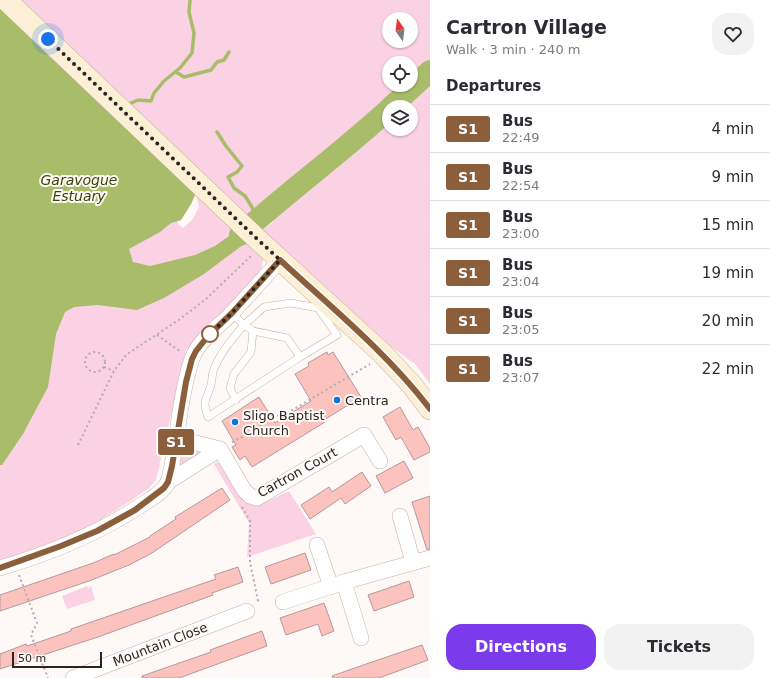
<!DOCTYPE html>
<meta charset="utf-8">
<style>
:root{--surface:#fff;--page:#f2f2f3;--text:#2b2b33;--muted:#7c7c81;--line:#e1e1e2;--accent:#7c3aed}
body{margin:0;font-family:"DejaVu Sans",sans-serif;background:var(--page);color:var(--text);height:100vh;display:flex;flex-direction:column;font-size:15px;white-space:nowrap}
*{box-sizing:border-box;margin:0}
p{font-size:13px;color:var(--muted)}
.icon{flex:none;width:22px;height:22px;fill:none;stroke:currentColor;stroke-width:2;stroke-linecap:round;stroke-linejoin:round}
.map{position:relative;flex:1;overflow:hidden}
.sheet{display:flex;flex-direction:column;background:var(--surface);width:340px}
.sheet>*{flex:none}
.badge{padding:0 8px;border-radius:3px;font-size:14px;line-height:26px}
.needle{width:26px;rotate:346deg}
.fabs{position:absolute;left:382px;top:12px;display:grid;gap:8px}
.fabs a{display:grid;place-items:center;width:36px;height:36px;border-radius:50%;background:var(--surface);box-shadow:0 1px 3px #0004;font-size:20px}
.scale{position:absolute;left:12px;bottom:10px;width:90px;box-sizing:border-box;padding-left:4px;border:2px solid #2b241e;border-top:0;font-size:11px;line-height:14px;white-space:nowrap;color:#2b241e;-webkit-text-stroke:3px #fef9f6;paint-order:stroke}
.you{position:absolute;width:20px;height:20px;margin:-10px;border:3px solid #fff;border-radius:50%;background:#1a73e8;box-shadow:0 0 0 6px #1a73e833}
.map>.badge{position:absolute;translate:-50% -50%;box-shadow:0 0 0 2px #fff}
h2{padding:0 16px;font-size:15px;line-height:36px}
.round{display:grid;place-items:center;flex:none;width:42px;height:42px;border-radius:16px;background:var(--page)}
.summary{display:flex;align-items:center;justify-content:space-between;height:68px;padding:0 16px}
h1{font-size:19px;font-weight:600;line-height:30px}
.action{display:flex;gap:8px;margin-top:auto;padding:8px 16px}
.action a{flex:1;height:46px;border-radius:16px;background:var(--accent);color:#fff;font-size:16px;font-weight:600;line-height:46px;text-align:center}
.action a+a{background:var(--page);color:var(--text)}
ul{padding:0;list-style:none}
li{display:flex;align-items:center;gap:12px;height:48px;padding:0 16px;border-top:1px solid var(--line)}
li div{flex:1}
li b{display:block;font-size:15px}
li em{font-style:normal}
li .badge{min-width:44px;font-weight:700;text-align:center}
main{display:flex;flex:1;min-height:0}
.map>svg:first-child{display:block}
</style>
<main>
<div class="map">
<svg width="430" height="678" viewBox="0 0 430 678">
<rect width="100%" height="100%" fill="#fef9f6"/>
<g fill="#fbd2e3" fill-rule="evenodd">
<path d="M15 0H430V66L411 84V63H389V85H410L361 132 345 143 331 155 321 159 314 167 286 186 282 193 273 200 271 203 268 205 249 222ZM389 19H411V41H389Z"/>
<path d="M0 7 264 255 261 271 186 350 156 480 149 488 126 504 92 525 36 549 0 560ZM196 193 199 207 192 220 183 228 178 224V221L181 220 191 204Z"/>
<polygon points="430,81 430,384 415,364 386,343 260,232 273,222 277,211 327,171 347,159 360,143 389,118 389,129 411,129 411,107 401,107"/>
<polygon points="182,446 201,452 201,453 179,470"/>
<polygon points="217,462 222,465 244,501 255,505 266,502 289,491 316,534 247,557 249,523 214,464"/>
<polygon points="87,586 88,588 91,586 95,600 67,609 62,596"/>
</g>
<polygon fill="#a8bc69" points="0,7 196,193 191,204 181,220 171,223 160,232 129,249 133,262 150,266 195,255 215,246 236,231 248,241 204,274 164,298 137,310 98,305 74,307 65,312 56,334 48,387 23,434 2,465 0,465"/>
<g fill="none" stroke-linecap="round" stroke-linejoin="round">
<g stroke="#a8bc69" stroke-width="3.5">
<polyline points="176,72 184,77 211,70 217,62 224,60 229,52"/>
<polyline points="127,105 138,100 151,101 154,93 164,81 180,68 192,53 194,33 189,12 190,0"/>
<polyline points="217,132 226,146 242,166 237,172 228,177 234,188 245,196 252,207 256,220"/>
</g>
<g stroke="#a8bc69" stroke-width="22">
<polyline points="391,107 430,71"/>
<path d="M240 235C289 191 341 153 389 109"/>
</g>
</g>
<g fill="#fbc2be" stroke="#b49a98">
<polygon points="327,352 328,355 333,352 361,397 324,420 325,422 252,467 245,456 240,460 232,447 236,445 222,421 259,397 275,423 311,401 295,374 309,366 308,363"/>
<polygon points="400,407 413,430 418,427 430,448 430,452 414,460 401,437 396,440 383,417"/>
<polygon points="404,461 413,478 385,493 376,476"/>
<polygon points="362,472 371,486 345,504 341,498 310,519 301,505 329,487 332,492"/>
<polygon points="222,488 230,500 152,553 129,565 89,581 0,611 0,595 93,563 114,554 114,555 150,537 150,536 176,519 175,517"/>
<polygon points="430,496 430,549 427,550 412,502"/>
<polygon points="305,553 311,570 271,584 265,567"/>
<polygon points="238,567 243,582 212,593 213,595 98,637 0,669 0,654 26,644 27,646 71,631 71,629 216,579 214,575"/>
<polygon points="409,581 414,597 374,611 368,595"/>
<polygon points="324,603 334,631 322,636 318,624 286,635 280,618"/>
<polygon points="262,631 267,646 179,678 142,678 142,676 211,652 210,650"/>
<polygon points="422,645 428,660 379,678 333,678 332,676 369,663"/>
</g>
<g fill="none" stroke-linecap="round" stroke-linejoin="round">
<defs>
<g id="service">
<path d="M232 313 244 325 264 307 291 303 318 308 337 335 300 357 208 417C202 399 206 401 211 385 212 381 212 376 213 372 219 354 232 339 244 325L253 331 287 338 300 357"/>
<polyline points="236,400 230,388 234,374 251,352 253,331"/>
</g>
<g id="minor">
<polyline points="176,438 220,449 244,490 250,496 257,498 364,435 380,461"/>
<polyline points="168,482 220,449"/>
<polyline points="400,516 413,562"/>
<polyline points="317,545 331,587"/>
<path d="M0 568C51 553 102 532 146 502 154 497 164 491 168 482 172 470 173 457 175 446 179 419 183 385 192 359 198 341 218 327 231 314 248 296 264 278 280 260"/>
<polyline points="344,582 361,638"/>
<polyline points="283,602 344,582 430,558"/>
<polyline points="73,678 247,611"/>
</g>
<polyline id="secondary" points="6,0 255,237 383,354 412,385 430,409"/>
</defs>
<use href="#service" stroke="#c4b0a2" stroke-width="8"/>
<use href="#minor" stroke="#c4b0a2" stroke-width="16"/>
<use href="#secondary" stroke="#c4b0a2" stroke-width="22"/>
<g stroke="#b3ada9" stroke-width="2" stroke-dasharray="2 3" stroke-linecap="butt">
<polyline points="157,335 181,352"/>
<circle cx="95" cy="362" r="10"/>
<polyline points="104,367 114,371"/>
<polyline points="260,426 275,417 289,412 370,364"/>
<polyline points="232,442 248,434"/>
<polyline points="78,445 114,371 126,355 180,319 206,299 251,256"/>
<polyline points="242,507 250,521 250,562 258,601 256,603"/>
<polyline points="19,575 37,623 31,635 48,678"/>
</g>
<use href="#service" stroke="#fff" stroke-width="7"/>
<use href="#minor" stroke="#fff" stroke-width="15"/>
<use href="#secondary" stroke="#fbf0d5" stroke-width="21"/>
</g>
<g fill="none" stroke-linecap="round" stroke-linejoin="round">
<defs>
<path id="line" d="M0 568 61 546 97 531 135 510 164 488 168 482 172 466 186 382 192 359 196 351 208 336 232 313 280 260C332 308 387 353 430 409"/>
</defs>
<use href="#line" stroke="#fff" stroke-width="9"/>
<use href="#line" stroke="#8b5e3c" stroke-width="6"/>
<polyline stroke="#2b241e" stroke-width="4" stroke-dasharray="0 7.2" points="48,39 255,237 280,260 232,313 208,336 210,334"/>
</g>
<circle fill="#fff" stroke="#8b5e3c" stroke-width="2" cx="210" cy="334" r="8"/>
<g fill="#0b76dd" stroke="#fef9f6" stroke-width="1.5">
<circle cx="337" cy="400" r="4"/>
<circle cx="235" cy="422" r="4"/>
</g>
<g text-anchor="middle" stroke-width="4" stroke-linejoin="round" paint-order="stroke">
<g font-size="13" fill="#2b241e" stroke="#fef9f6" text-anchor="start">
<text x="345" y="405">Centra</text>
<text x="243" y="420">Sligo Baptist<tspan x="243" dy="15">Church</tspan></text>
</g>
<g font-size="13" fill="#2b241e" stroke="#fef9f6">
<text transform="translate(297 472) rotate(-29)" y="5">Cartron Court</text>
<text transform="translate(160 644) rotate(-21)" y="5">Mountain Close</text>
</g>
<g font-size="14" font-style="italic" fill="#3b4606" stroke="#fef9f6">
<text x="79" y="185">Garavogue<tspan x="79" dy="16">Estuary</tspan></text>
</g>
</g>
</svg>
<div class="fabs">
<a><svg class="needle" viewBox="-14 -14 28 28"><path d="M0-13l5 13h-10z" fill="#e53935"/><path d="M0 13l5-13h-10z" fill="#7c7c81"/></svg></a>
<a><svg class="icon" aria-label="locate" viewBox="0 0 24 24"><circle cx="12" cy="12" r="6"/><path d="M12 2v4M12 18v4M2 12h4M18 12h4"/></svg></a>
<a><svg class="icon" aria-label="layers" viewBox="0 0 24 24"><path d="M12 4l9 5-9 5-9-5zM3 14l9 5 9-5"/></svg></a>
</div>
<div class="scale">50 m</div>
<div class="you" style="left:48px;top:39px"></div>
<b class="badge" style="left:176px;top:442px;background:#8b5e3c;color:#fff">S1</b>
</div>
<section class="sheet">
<div class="summary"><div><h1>Cartron Village</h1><p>Walk · 3 min · 240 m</p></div><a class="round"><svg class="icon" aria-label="heart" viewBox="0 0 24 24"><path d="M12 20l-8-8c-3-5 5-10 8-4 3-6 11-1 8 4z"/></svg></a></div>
<h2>Departures</h2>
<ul>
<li><span class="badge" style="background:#8b5e3c;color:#fff">S1</span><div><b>Bus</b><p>22:49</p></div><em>4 min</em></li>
<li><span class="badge" style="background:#8b5e3c;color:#fff">S1</span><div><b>Bus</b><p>22:54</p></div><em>9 min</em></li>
<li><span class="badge" style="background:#8b5e3c;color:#fff">S1</span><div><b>Bus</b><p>23:00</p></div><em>15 min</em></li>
<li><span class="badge" style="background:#8b5e3c;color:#fff">S1</span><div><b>Bus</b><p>23:04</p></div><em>19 min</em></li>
<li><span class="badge" style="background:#8b5e3c;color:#fff">S1</span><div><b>Bus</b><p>23:05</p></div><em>20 min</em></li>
<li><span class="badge" style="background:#8b5e3c;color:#fff">S1</span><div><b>Bus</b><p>23:07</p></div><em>22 min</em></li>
</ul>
<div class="action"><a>Directions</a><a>Tickets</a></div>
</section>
</main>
